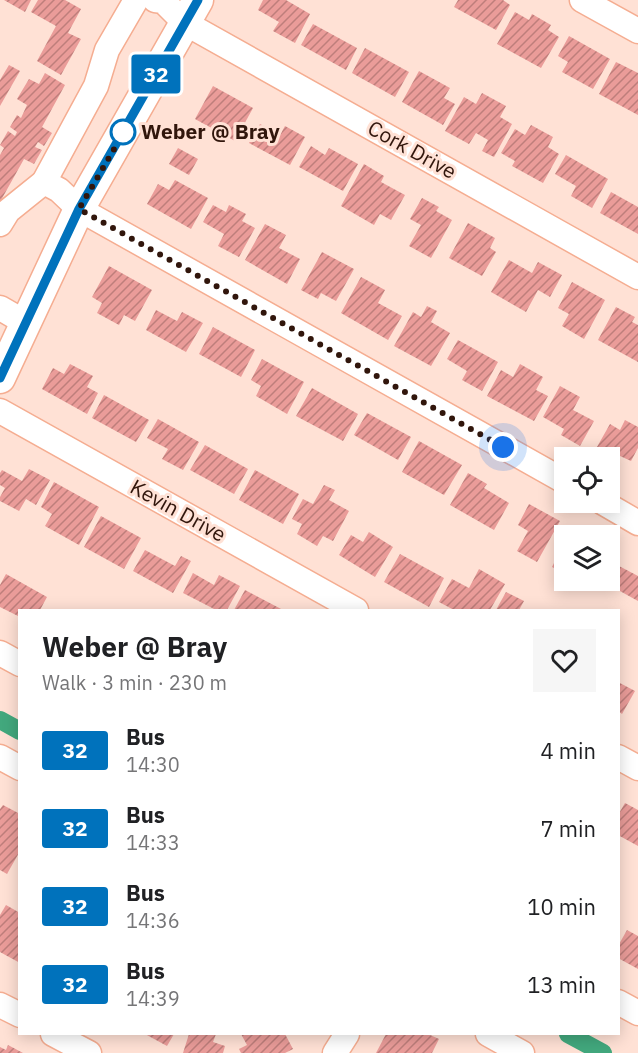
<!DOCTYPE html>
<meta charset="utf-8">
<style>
:root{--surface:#fff;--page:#f6f6f6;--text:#202124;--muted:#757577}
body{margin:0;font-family:"IBM Plex Sans",sans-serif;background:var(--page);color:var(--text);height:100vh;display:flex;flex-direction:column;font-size:22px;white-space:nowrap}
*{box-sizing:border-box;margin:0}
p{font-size:20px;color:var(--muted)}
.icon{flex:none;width:33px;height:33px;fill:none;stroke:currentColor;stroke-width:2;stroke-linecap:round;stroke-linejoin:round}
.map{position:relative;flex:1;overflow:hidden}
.side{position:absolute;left:18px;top:609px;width:602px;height:426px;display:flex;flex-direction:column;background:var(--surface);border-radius:0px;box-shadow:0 3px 15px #0003}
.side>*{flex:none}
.badge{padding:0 12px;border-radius:4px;font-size:21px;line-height:39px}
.tools{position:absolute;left:554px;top:447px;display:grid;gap:12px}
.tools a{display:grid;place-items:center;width:66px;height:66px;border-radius:0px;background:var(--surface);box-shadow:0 3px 15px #0003;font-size:30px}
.you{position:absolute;width:30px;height:30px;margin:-15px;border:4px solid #fff;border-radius:50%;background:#1a73e8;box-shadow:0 0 0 9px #1a73e833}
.map>.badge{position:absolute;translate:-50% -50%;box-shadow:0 0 0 3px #fff}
.round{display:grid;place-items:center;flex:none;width:63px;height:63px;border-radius:0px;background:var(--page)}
.head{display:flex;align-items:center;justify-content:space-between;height:102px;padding:0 24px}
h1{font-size:28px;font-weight:700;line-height:45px}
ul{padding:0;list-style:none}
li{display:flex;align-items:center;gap:18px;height:78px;padding:0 24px}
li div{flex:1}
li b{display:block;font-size:22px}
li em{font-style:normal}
li .badge{min-width:66px;font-weight:700;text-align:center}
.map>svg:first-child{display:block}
</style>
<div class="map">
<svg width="638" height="1053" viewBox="0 0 638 1053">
<defs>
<pattern id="building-hatch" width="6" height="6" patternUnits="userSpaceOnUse" patternTransform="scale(1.5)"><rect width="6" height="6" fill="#ea9c99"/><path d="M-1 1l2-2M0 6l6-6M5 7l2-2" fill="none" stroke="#be7e7b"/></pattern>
</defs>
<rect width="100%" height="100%" fill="#ffe1d5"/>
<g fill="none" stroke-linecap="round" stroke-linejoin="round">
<g stroke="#42a87d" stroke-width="18">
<polyline points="0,720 20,731"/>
<polyline points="568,1034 603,1053"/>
</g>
</g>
<g fill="url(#building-hatch)">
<polygon points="4,0 31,0 25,12"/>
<polygon points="38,0 65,0 81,9 68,33 81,39 61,75 37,61 56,26 31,12"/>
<polygon points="263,0 286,0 310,14 295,43 273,31 279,22 258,10"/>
<polygon points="458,0 503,0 510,5 496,30 454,7"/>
<polygon points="515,12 529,20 532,14 551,25 548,30 559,37 541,68 497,44"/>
<polygon points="313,24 357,48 346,70 301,45"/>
<polygon points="569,36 610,59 593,89 562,72 568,62 558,56"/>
<polygon points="365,48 409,72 395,97 352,73"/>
<polygon points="616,62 638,73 638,115 599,94"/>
<polygon points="9,65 20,71 0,106 0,80"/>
<polygon points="419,71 450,88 444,98 455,104 443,125 402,102"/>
<polygon points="45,73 65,85 42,127 52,133 44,146 38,142 35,147 42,150 34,164 24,159 0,202 0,155 4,148 0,145 8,131 15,136 17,132 10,127 17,115 21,118 27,105 17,99 29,79 39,84"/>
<polygon points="213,86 253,108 235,141 195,119"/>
<polygon points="482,93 506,106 500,117 512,124 494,157 482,151 488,140 476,133 469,144 445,131 464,97 476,104"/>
<polygon points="260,124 280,135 285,126 305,137 290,165 249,143"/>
<polygon points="531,125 553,137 548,147 559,154 543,183 512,166 515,161 501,153 515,129 525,135"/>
<polygon points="311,146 325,155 329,148 358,164 343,191 299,167"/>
<polygon points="178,148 198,159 189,175 169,164"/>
<polygon points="566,155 608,179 592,208 571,196 576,186 555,174"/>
<polygon points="364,164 384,176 381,182 405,195 391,220 380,214 374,225 341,206"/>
<polygon points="175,180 208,198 191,229 147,204 158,184 169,190"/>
<polygon points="611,192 638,207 638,234 600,213"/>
<polygon points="422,198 439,207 436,211 452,220 431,258 409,246 421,225 410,219"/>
<polygon points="213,205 226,212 229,205 246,214 242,221 255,228 239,257 218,246 224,234 203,222"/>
<polygon points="468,223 495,238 490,248 496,252 482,276 449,258"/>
<polygon points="265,224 286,235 279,248 300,259 287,284 245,260"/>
<polygon points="322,252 354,269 336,301 321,293 318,299 301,290"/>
<polygon points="509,260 532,273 538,262 562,275 550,297 538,290 526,312 491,292"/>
<polygon points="109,266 152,290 135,321 124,315 119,325 97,313 102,303 92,297"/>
<polygon points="361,277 385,290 378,303 402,316 388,340 341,313"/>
<polygon points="572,282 605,300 584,339 562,326 569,314 558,308"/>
<polygon points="427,306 437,311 431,322 450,333 431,366 394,346 413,312 421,317"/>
<polygon points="616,307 635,317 632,322 638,325 638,362 598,340"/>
<polygon points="156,310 177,321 182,312 203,323 186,352 146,330"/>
<polygon points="213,327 255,350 241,377 199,354"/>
<polygon points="458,340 498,362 482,391 462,380 467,371 447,359"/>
<polygon points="262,359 304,382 287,414 256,396 261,386 251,380"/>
<polygon points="70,364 93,376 87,387 98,393 87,414 42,389 53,368 64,374"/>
<polygon points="520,364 543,377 536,390 548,396 534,421 487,396 501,370 513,377"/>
<polygon points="560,386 580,397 573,410 594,421 580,446 561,435 564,429 543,417"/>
<polygon points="312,388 358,414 343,441 296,416"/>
<polygon points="104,395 149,420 136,442 92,418"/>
<polygon points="367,413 411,437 398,460 354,435"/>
<polygon points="158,419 199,442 183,470 162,459 168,449 147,438"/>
<polygon points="625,420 638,427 638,448 631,461 620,456 614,466 609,463 609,458 599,458 593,454 610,424 620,430"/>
<polygon points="419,441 462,465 444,495 402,472"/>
<polygon points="205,445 248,469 234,494 190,470"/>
<polygon points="29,469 50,480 36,505 26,499 19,511 0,501 0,497 5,488 0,485 0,473 2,470 22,481"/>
<polygon points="255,470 299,494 283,524 239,500"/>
<polygon points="468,473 487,484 484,488 509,503 494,530 450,505"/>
<polygon points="54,482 99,507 79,545 45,526 52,514 41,507"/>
<polygon points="324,485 335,490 329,500 349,511 333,541 323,536 317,546 297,534 302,524 292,519 303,499 313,504"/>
<polygon points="529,504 560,521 537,562 517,551 528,531 518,525"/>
<polygon points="101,516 141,538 124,569 84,547"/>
<polygon points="369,532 393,547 375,577 339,555 351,535 363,542"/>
<polygon points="564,544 564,573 552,567"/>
<polygon points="145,550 175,566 181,556 191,561 173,593 133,571"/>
<polygon points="400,554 444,578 429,607 384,582"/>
<polygon points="619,566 638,576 638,601 609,585"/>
<polygon points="479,569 505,584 490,610 454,610 439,602 452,579 469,588"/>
<polygon points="193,573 214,585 219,575 240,586 227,610 216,610 183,593"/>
<polygon points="6,574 47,597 40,610 20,610 20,617 0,607 0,585"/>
<polygon points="577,580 599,580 594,590"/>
<polygon points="245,590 283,610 234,610"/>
<polygon points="506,592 524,601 519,610 496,610"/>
<polygon points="618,682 635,691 622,714 618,711"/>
<polygon points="625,803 638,810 638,846 618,835 618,815"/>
<polygon points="3,805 20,814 20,851 7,874 0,870 0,809"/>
<polygon points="6,905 20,913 20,963 0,952 0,915"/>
<polygon points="627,930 638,936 638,969 618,958 618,946"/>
<polygon points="145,1034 174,1034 167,1046"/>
<polygon points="189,1034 216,1034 213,1042 225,1046 223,1053 183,1053"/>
<polygon points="241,1034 285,1034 293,1049 285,1053 241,1053 239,1049 247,1045"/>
<polygon points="386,1034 428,1034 439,1039 432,1053 376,1053"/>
<polygon points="8,1045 23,1053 0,1053 0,1047 6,1050"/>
</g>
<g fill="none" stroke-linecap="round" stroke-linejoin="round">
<defs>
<g id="minor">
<polyline points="155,0 163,1 185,23 638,277"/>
<polyline points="582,0 638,31"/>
<polyline points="44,182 59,190 79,209 564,481"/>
<polyline points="0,224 8,211 44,182 96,86 107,50 136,0"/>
<polyline points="0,308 26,323"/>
<polyline points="0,411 356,610"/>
<polyline points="602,502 638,523"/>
<polyline points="0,653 20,664"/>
<polyline points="0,757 20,768"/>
<polyline points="618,757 638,768"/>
<polyline points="618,1002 638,1013"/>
<polyline points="0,1005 20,1015"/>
<polyline points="53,1034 89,1053"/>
<polyline points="488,1034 522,1053"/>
<polyline points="335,1053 347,1034"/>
</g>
<polyline id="major" points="0,378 79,209 198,0"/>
</defs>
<use href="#minor" stroke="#f5ad91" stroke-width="27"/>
<use href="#major" stroke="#f5ad91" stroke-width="33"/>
<use href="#minor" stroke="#fff" stroke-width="24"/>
<use href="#major" stroke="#fff" stroke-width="30"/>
</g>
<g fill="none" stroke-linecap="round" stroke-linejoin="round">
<defs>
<polyline id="line" points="0,378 79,209 198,0"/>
</defs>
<use href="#line" stroke="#fff" stroke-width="14"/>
<use href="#line" stroke="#0072bc" stroke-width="9"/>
<polyline stroke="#31160c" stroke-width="6" stroke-dasharray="0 10.8" points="123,132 127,127 79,209 503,447"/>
</g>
<circle fill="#fff" stroke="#0072bc" stroke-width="3" cx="123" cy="132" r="12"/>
<g text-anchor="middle" stroke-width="6" stroke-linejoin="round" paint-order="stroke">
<g font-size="21" font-weight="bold" fill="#31160c" stroke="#ffe1d5" text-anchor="start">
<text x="141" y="139">Weber @ Bray</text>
</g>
<g font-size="21" fill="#31160c" stroke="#ffe1d5">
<text transform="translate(412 150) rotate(29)" y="7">Cork Drive</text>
<text transform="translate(178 511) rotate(29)" y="7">Kevin Drive</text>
</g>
</g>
</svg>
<div class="tools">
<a><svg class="icon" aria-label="locate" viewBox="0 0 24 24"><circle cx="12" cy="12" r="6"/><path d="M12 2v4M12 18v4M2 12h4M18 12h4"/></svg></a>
<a><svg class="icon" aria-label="layers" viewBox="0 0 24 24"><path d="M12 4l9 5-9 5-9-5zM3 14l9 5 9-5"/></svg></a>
</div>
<div class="you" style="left:503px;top:447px"></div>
<b class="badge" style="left:156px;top:74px;background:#0072bc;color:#fff">32</b>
<section class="side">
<div class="head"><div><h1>Weber @ Bray</h1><p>Walk · 3 min · 230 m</p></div><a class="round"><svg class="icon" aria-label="heart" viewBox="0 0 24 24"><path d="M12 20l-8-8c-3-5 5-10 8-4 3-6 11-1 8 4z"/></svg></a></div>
<ul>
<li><span class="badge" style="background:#0072bc;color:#fff">32</span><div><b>Bus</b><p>14:30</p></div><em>4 min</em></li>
<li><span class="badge" style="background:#0072bc;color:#fff">32</span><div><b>Bus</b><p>14:33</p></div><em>7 min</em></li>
<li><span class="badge" style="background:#0072bc;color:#fff">32</span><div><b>Bus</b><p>14:36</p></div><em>10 min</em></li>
<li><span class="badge" style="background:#0072bc;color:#fff">32</span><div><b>Bus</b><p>14:39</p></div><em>13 min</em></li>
</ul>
</section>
</div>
